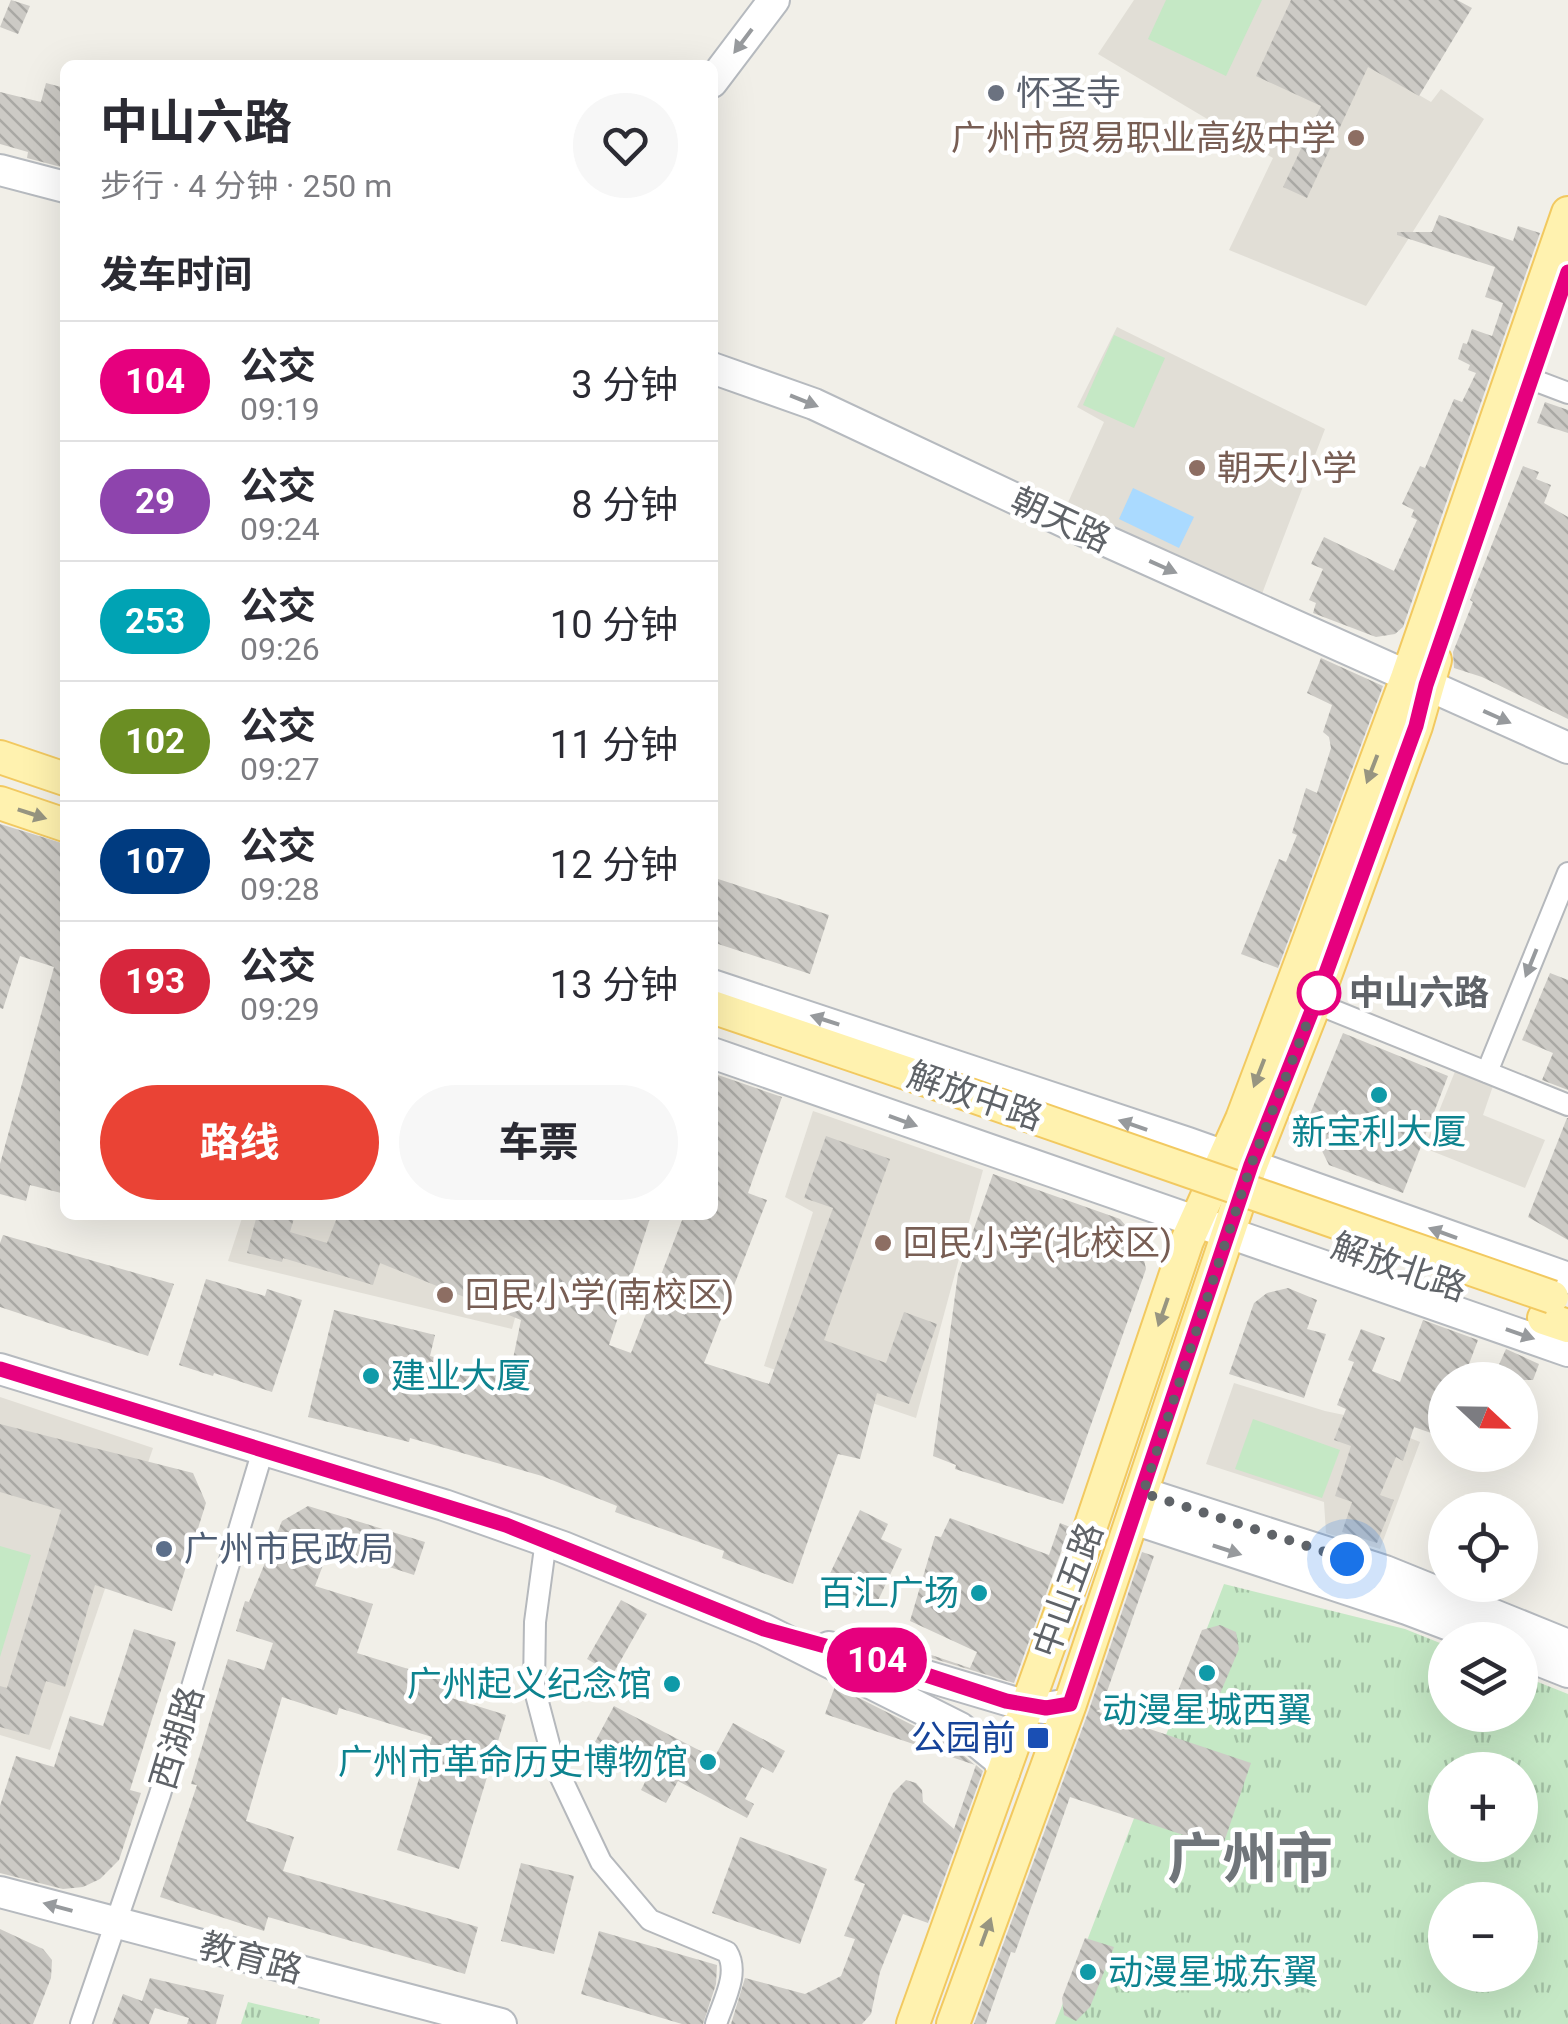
<!DOCTYPE html>
<html lang="zh">
<meta charset="utf-8">
<style>
:root{--surface:#fff;--page:#f7f7f7;--text:#2b2b33;--muted:#7c7c81;--line:#e1e1e2;--accent:#ea4335}
body{margin:0;font-family:Roboto,"Noto Sans SC",sans-serif;background:var(--page);color:var(--text);height:100vh;display:flex;flex-direction:column;font-size:38px;white-space:nowrap}
*{box-sizing:border-box;margin:0}
p{font-size:32px;color:var(--muted)}
.icon{flex:none;width:55px;height:55px;fill:none;stroke:currentColor;stroke-width:2;stroke-linecap:round;stroke-linejoin:round}
.map{position:relative;flex:1;overflow:hidden}
.details{position:absolute;left:60px;top:60px;width:658px;height:1160px;display:flex;flex-direction:column;background:var(--surface);border-radius:15px;box-shadow:0 10px 40px #0002}
.details>*{flex:none}
.badge{padding:0 20px;border-radius:32px;font-size:35px;line-height:65px}
.needle{width:65px;rotate:112deg}
.tools{position:absolute;left:1428px;top:1362px;display:grid;gap:20px}
.tools a{display:grid;place-items:center;width:110px;height:110px;border-radius:50%;background:var(--surface);box-shadow:0 10px 40px #0002;font-size:50px}
.you{position:absolute;width:50px;height:50px;margin:-25px;border:8px solid #fff;border-radius:50%;background:#1a73e8;box-shadow:0 0 0 15px #1a73e833}
.map>.badge{position:absolute;translate:-50% -50%;box-shadow:0 0 0 5px #fff}
h2{padding:0 40px;font-size:38px;line-height:90px}
.round{display:grid;place-items:center;flex:none;width:105px;height:105px;border-radius:52px;background:var(--page)}
.summary{display:flex;align-items:center;justify-content:space-between;height:170px;padding:0 40px}
h1{font-size:48px;font-weight:700;line-height:75px}
.cta{display:flex;gap:20px;margin-top:auto;padding:20px 40px}
.cta a{flex:1;height:115px;border-radius:60px;background:var(--accent);color:#fff;font-size:40px;font-weight:700;line-height:115px;text-align:center}
.cta a+a{background:var(--page);color:var(--text)}
ul{padding:0;list-style:none}
li{display:flex;align-items:center;gap:30px;height:120px;padding:0 40px;border-top:2px solid var(--line)}
li div{flex:1}
li b{display:block;font-size:38px}
li em{font-style:normal}
li .badge{min-width:110px;font-weight:700;text-align:center}
.map>svg:first-child{display:block}
</style>
<div class="map">
<svg width="1568" height="2024" viewBox="0 0 1568 2024">
<defs>
<pattern id="park-tufts" width="24" height="20" patternUnits="userSpaceOnUse" patternTransform="scale(2.5)"><rect width="24" height="20" fill="#c5e8c5"/><path d="M3 7l-1-3M5 7V3M7 7l1-3M15 17l-1-3M17 17v-4M19 17l1-3" fill="none" stroke="#a3c0a4"/></pattern>
<pattern id="building-back-hatch" width="6" height="6" patternUnits="userSpaceOnUse" patternTransform="scale(2.5)"><rect width="6" height="6" fill="#cccac5"/><path d="M-1 5l2 2M0 0l6 6M5-1l2 2" fill="none" stroke="#a9a8a4"/></pattern>
</defs>
<rect width="100%" height="100%" fill="#f1efe8"/>
<g fill="#e1ded6">
<polygon points="1134,0 1335,0 1318,36 1431,102 1441,89 1484,119 1366,306 1229,250 1273,158 1098,54"/>
<polygon points="1117,327 1325,429 1260,599 1066,507 1104,422 1077,407"/>
<polygon points="1456,1069 1494,1083 1483,1115 1545,1140 1525,1188 1424,1148"/>
<polygon points="813,1111 983,1170 916,1418 764,1366 813,1212 785,1197"/>
<polygon points="243,1215 543,1215 512,1329 228,1261"/>
<polygon points="1234,1383 1325,1411 1363,1419 1420,1442 1380,1549 1326,1533 1324,1502 1206,1464"/>
<polygon points="0,1397 153,1448 50,1750 0,1735"/>
</g>
<g fill="#c5e8c5">
<polygon points="1166,0 1262,0 1226,76 1148,39"/>
<polygon points="1114,335 1165,358 1134,428 1083,405"/>
<polygon points="1253,1419 1340,1450 1322,1498 1235,1469"/>
<polygon points="0,1546 31,1555 0,1657"/>
</g>
<g fill="url(#park-tufts)" fill-rule="evenodd">
<path d="M1224 1584 1405 1629 1445 1645V1715H1520V1675L1568 1694V2024H1055ZM1445 1770H1520V1845H1445ZM1445 1900H1520V1975H1445Z"/>
<polygon points="248,2002 320,2019 319,2024 241,2024"/>
</g>
<polygon fill="#aadaff" points="1133,488 1194,517 1179,548 1119,519"/>
<g fill="url(#building-back-hatch)">
<polygon points="11,0 30,6 18,34 0,27"/>
<polygon points="1291,0 1457,0 1472,8 1419,96 1368,67 1307,198 1283,187 1321,106 1256,76"/>
<polygon points="46,83 65,88 65,168 27,158 28,152 0,144 0,92 41,102"/>
<polygon points="1439,215 1513,241 1518,226 1540,233 1403,627 1395,634 1376,637 1313,613 1316,603 1309,600 1323,569 1311,564 1324,537 1394,571 1417,520 1411,517 1414,510 1402,504 1420,466 1425,468 1454,399 1462,402 1476,373 1468,370 1470,365 1458,359 1463,343 1467,344 1472,329 1492,336 1503,303 1485,297 1495,267 1397,235 1397,232 1432,232"/>
<polygon points="1545,402 1568,410 1568,433 1537,423"/>
<polygon points="1523,466 1539,472 1536,479 1551,485 1544,503 1568,517 1568,719 1482,677 1454,668 1453,652 1473,602 1470,600"/>
<polygon points="1321,658 1383,686 1278,968 1241,954 1279,859 1286,862 1297,835 1292,833 1306,788 1317,793 1331,748 1329,737 1323,732 1332,705 1307,693"/>
<polygon points="0,824 65,844 65,1194 30,1185 26,1201 0,1194 0,1164 54,967 20,956 3,1009 0,1008"/>
<polygon points="712,877 829,915 810,974 712,942"/>
<polygon points="1550,973 1568,980 1568,1090 1542,1080 1553,1053 1522,1040"/>
<polygon points="1343,1033 1448,1076 1403,1193 1329,1165 1313,1133 1310,1114"/>
<polygon points="712,1073 782,1097 748,1193 767,1200 704,1363 769,1384 833,1208 804,1198 826,1136 890,1159 824,1340 886,1363 904,1312 937,1324 909,1404 877,1393 860,1459 838,1454 793,1584 722,1558 724,1551 615,1512 617,1506 542,1476 410,1438 409,1442 308,1417 334,1310 435,1335 430,1356 509,1378 521,1320 380,1263 373,1285 283,1258 282,1262 247,1253 257,1215 295,1215 290,1232 327,1243 338,1215 651,1215 609,1345 631,1353 684,1215 712,1215"/>
<polygon points="1567,1118 1568,1118 1568,1240 1528,1217"/>
<polygon points="993,1174 1120,1219 1140,1242 1146,1269 1063,1504 955,1469 956,1465 933,1456 958,1274"/>
<polygon points="3,1235 174,1284 148,1356 0,1307 0,1243"/>
<polygon points="206,1279 265,1296 267,1289 302,1300 272,1392 214,1373 213,1376 179,1365"/>
<polygon points="1288,1288 1317,1300 1307,1329 1326,1334 1304,1398 1229,1374 1254,1303 1267,1293"/>
<polygon points="1423,1320 1478,1340 1463,1380 1445,1380 1445,1400 1431,1433 1414,1427 1403,1461 1396,1457 1380,1495 1394,1500 1377,1543 1342,1532 1352,1502 1335,1496 1351,1446 1334,1440 1346,1409 1337,1405 1354,1362 1348,1360 1361,1329 1385,1338 1372,1371 1400,1382"/>
<polygon points="1506,1349 1539,1364 1533,1380 1492,1380"/>
<polygon points="0,1424 193,1473 206,1503 172,1611 95,1585 65,1687 46,1681 29,1735 0,1727 0,1686 7,1688 61,1510 0,1492"/>
<polygon points="308,1506 425,1542 414,1575 349,1554 323,1565 315,1586 373,1604 357,1653 450,1682 445,1696 506,1715 459,1869 397,1850 432,1737 339,1708 337,1715 282,1697 246,1821 294,1837 283,1871 478,1927 465,1974 268,1917 264,1931 160,1897 197,1785 191,1784 228,1659 264,1670 273,1643 236,1631 245,1601 249,1602 282,1521"/>
<polygon points="860,1510 888,1524 881,1539 902,1549 876,1605 826,1582"/>
<polygon points="950,1518 1049,1555 1060,1523 1070,1527 1014,1683 852,1634 854,1629 970,1668 977,1652 910,1621 935,1536 941,1537"/>
<polygon points="1142,1552 1154,1556 1101,1709 1096,1711 1251,1763 1222,1848 1070,1797 1015,1953 1011,1952 986,2024 974,2024 1089,1710"/>
<polygon points="621,1600 647,1614 613,1674 587,1659"/>
<polygon points="1220,1625 1236,1632 1239,1649 1211,1715 1190,1714 1176,1696 1202,1630"/>
<polygon points="134,1629 176,1642 130,1790 141,1793 119,1860 100,1879 83,1887 63,1889 0,1873 0,1806 16,1756 54,1767 70,1716 103,1726"/>
<polygon points="835,1686 950,1744 975,1765 825,1714"/>
<polygon points="614,1706 714,1758 733,1723 785,1751 773,1773 762,1767 745,1799 754,1804 747,1818 678,1781 666,1803 641,1790 650,1772 595,1742"/>
<polygon points="976,1765 983,1771 928,1923 903,1914 880,1972 871,2014 862,2024 731,2024 745,1978 805,1994 841,1976 855,1939 844,1936 865,1884 854,1880 893,1793 906,1780 916,1783 922,1790 923,1802 954,1829"/>
<polygon points="740,1837 827,1869 800,1944 712,1913"/>
<polygon points="521,1863 574,1876 554,1954 501,1941"/>
<polygon points="0,1929 43,1949 52,1960 51,1978 33,2024 0,2024"/>
<polygon points="599,1931 717,1965 716,1984 703,2024 682,2024 581,1994"/>
<polygon points="1085,1938 1114,1947 1090,2007 1076,2021 1064,2015 1062,1998"/>
<polygon points="150,1978 224,1995 216,2024 187,2024 189,2018 155,2008 149,2024 112,2024 123,1994 142,2001"/>
</g>
<g fill="none" stroke-linecap="round" stroke-linejoin="round">
<defs>
<g id="street">
<polyline points="1531,379 1568,393"/>
<polyline points="1315,1003 1568,1105"/>
<polyline points="1487,1072 1568,873"/>
<path d="M546 1540 535 1622 534 1687 554 1763 601 1862 650 1920 727 1952C740 1973 723 2002 716 2024"/>
<polyline points="81,2024 160,1794 263,1450"/>
</g>
<g id="secondary">
<polyline points="712,82 774,0"/>
<polyline points="0,170 65,187"/>
<polyline points="712,368 814,404 1084,531 1568,748"/>
<polyline points="712,985 1188,1143 1568,1278"/>
<polyline points="712,1053 1568,1351"/>
<polyline points="0,1369 444,1505 563,1547 763,1629 960,1728 998,1759 1004,1773"/>
<polyline points="1143,1493 1385,1571 1568,1645"/>
<polyline points="1134,1519 1407,1609 1489,1640"/>
<polyline points="829,1647 1027,1706 1045,1708 1070,1704"/>
<polyline points="1520,1653 1568,1672"/>
<polyline points="0,1892 501,2024"/>
</g>
<g id="primary">
<polyline points="0,757 65,779"/>
<polyline points="0,803 65,825"/>
<polyline points="712,1007 915,1076"/>
<polyline points="1544,1318 1568,1326"/>
<polyline points="913,2024 1078,1564 1187,1241 1242,1119 1294,981 1407,678 1568,213"/>
<polyline points="953,2024 1070,1704 1251,1165 1315,1003 1416,726 1435,660"/>
</g>
</defs>
<use href="#street" stroke="#b5b8bc" stroke-width="24"/>
<use href="#secondary" stroke="#b6babf" stroke-width="34"/>
<use href="#primary" stroke="#f2c960" stroke-width="36"/>
<use href="#street" stroke="#fff" stroke-width="20"/>
<use href="#secondary" stroke="#fff" stroke-width="30"/>
<use href="#primary" stroke="#fff2af" stroke-width="32"/>
<defs>
<polyline id="primary-bridge" points="915,1076 1552,1297"/>
</defs>
<use href="#primary-bridge" stroke="#f2c960" stroke-width="36" stroke-linecap="butt"/>
<use href="#primary-bridge" stroke="#fff2af" stroke-width="32"/>
</g>
<defs><path id="oneway-solid" d="M-6-.8H1V-3.2L6.5 0L1 3.2V.8H-6Z" transform="scale(2.5)"/></defs>
<g fill="#979a9d">
<use href="#oneway-solid" transform="translate(743 41) rotate(127)"/>
<use href="#oneway-solid" transform="translate(804 401) rotate(22)"/>
<use href="#oneway-solid" transform="translate(1163 567) rotate(24)"/>
<use href="#oneway-solid" transform="translate(1497 717) rotate(24)"/>
<use href="#oneway-solid" transform="translate(1531 963) rotate(112)"/>
<use href="#oneway-solid" transform="translate(825 1020) rotate(-162)"/>
<use href="#oneway-solid" transform="translate(903 1121) rotate(20)"/>
<use href="#oneway-solid" transform="translate(1133 1125) rotate(-161)"/>
<use href="#oneway-solid" transform="translate(1443 1233) rotate(-160)"/>
<use href="#oneway-solid" transform="translate(1520 1334) rotate(19)"/>
<use href="#oneway-solid" transform="translate(1227 1550) rotate(18)"/>
<use href="#oneway-solid" transform="translate(58 1907) rotate(-165)"/>
</g>
<g fill="#979581">
<use href="#oneway-solid" transform="translate(1372 769) rotate(111)"/>
<use href="#oneway-solid" transform="translate(32 814) rotate(18)"/>
<use href="#oneway-solid" transform="translate(1259 1073) rotate(111)"/>
<use href="#oneway-solid" transform="translate(1163 1312) rotate(109)"/>
<use href="#oneway-solid" transform="translate(986 1932) rotate(-70)"/>
</g>
<g fill="none" stroke-linecap="round" stroke-linejoin="round">
<defs>
<polyline id="line" points="0,1369 506,1525 764,1629 908,1669 1006,1701 1046,1708 1070,1704 1251,1165 1315,1003 1416,726 1426,685 1568,272"/>
</defs>
<use href="#line" stroke="#fff" stroke-width="22"/>
<use href="#line" stroke="#e6007e" stroke-width="15"/>
<polyline stroke="#5f6368" stroke-width="10" stroke-dasharray="0 18" points="1319,993 1251,1165 1143,1493 1347,1559"/>
</g>
<circle fill="#6b7280" stroke="#fff" stroke-width="4" cx="996" cy="93" r="10"/>
<g fill="#8d6e63" stroke="#fff" stroke-width="4">
<circle cx="1356" cy="138" r="10"/>
<circle cx="1197" cy="468" r="10"/>
<circle cx="883" cy="1243" r="10"/>
<circle cx="445" cy="1295" r="10"/>
</g>
<circle fill="#fff" stroke="#e6007e" stroke-width="5" cx="1319" cy="993" r="20"/>
<g fill="#0f9aa8" stroke="#fff" stroke-width="4">
<circle cx="1379" cy="1095" r="10"/>
<circle cx="371" cy="1376" r="10"/>
<circle cx="979" cy="1593" r="10"/>
<circle cx="1207" cy="1673" r="10"/>
<circle cx="672" cy="1684" r="10"/>
<circle cx="708" cy="1762" r="10"/>
<circle cx="1088" cy="1972" r="10"/>
</g>
<circle fill="#5c6f8a" stroke="#fff" stroke-width="4" cx="164" cy="1549" r="10"/>
<rect fill="#1a4fb4" stroke="#fff" stroke-width="4" x="1026" y="1726" width="24" height="24" rx="5"/>
<g text-anchor="middle" stroke-width="9" stroke-linejoin="round" paint-order="stroke">
<g font-size="35" fill="#5b616d" stroke="#fff" text-anchor="start">
<text x="1016" y="105">怀圣寺</text>
</g>
<g font-size="35" fill="#785e54" stroke="#fff" text-anchor="start">
<text x="1336" y="150" text-anchor="end">广州市贸易职业高级中学</text>
<text x="1217" y="480">朝天小学</text>
<text x="903" y="1255">回民小学(北校区)</text>
<text x="465" y="1307">回民小学(南校区)</text>
</g>
<g font-size="35" fill="#5f6368" stroke="#fff">
<text transform="translate(1061 520) rotate(25)" y="12">朝天路</text>
<text transform="translate(975 1096) rotate(19)" y="12">解放中路</text>
<text transform="translate(1399 1267) rotate(19)" y="12">解放北路</text>
<text transform="translate(1068 1590) rotate(-70)" y="12">中山五路</text>
<text transform="translate(177 1738) rotate(-73)" y="12">西湖路</text>
<text transform="translate(251 1958) rotate(15)" y="12">教育路</text>
</g>
<g font-size="35" font-weight="bold" fill="#5f6368" stroke="#fff" text-anchor="start">
<text x="1349" y="1005">中山六路</text>
</g>
<g font-size="35" fill="#0d838f" stroke="#fff" text-anchor="end">
<text x="1379" y="1144" text-anchor="middle">新宝利大厦</text>
<text x="391" y="1388" text-anchor="start">建业大厦</text>
<text x="959" y="1605">百汇广场</text>
<text x="652" y="1696">广州起义纪念馆</text>
<text x="1207" y="1722" text-anchor="middle">动漫星城西翼</text>
<text x="688" y="1774">广州市革命历史博物馆</text>
<text x="1108" y="1984" text-anchor="start">动漫星城东翼</text>
</g>
<g font-size="35" fill="#4e5e75" stroke="#fff" text-anchor="start">
<text x="184" y="1561">广州市民政局</text>
</g>
<g font-size="35" fill="#164399" stroke="#fff" text-anchor="end">
<text x="1016" y="1750">公园前</text>
</g>
<g font-size="55" font-weight="bold" fill="#70757a" stroke="#fff">
<text x="1250" y="1878">广州市</text>
</g>
</g>
</svg>
<div class="tools">
<a><svg class="needle" viewBox="-14 -14 28 28"><path d="M0-13l5 13h-10z" fill="#e53935"/><path d="M0 13l5-13h-10z" fill="#7c7c81"/></svg></a>
<a><svg class="icon" aria-label="locate" viewBox="0 0 24 24"><circle cx="12" cy="12" r="6"/><path d="M12 2v4M12 18v4M2 12h4M18 12h4"/></svg></a>
<a><svg class="icon" aria-label="layers" viewBox="0 0 24 24"><path d="M12 4l9 5-9 5-9-5zM3 14l9 5 9-5"/></svg></a>
<a>+</a>
<a>−</a>
</div>
<div class="you" style="left:1347px;top:1559px"></div>
<b class="badge" style="left:877px;top:1660px;background:#e6007e;color:#fff">104</b>
<section class="details">
<div class="summary"><div><h1>中山六路</h1><p>步行 · 4 分钟 · 250 m</p></div><a class="round"><svg class="icon" aria-label="heart" viewBox="0 0 24 24"><path d="M12 20l-8-8c-3-5 5-10 8-4 3-6 11-1 8 4z"/></svg></a></div>
<h2>发车时间</h2>
<ul>
<li><span class="badge" style="background:#e6007e;color:#fff">104</span><div><b>公交</b><p>09:19</p></div><em>3 分钟</em></li>
<li><span class="badge" style="background:#8e44ad;color:#fff">29</span><div><b>公交</b><p>09:24</p></div><em>8 分钟</em></li>
<li><span class="badge" style="background:#00a3b4;color:#fff">253</span><div><b>公交</b><p>09:26</p></div><em>10 分钟</em></li>
<li><span class="badge" style="background:#6b8e23;color:#fff">102</span><div><b>公交</b><p>09:27</p></div><em>11 分钟</em></li>
<li><span class="badge" style="background:#003b80;color:#fff">107</span><div><b>公交</b><p>09:28</p></div><em>12 分钟</em></li>
<li><span class="badge" style="background:#d7263d;color:#fff">193</span><div><b>公交</b><p>09:29</p></div><em>13 分钟</em></li>
</ul>
<div class="cta"><a>路线</a><a>车票</a></div>
</section>
</div>
